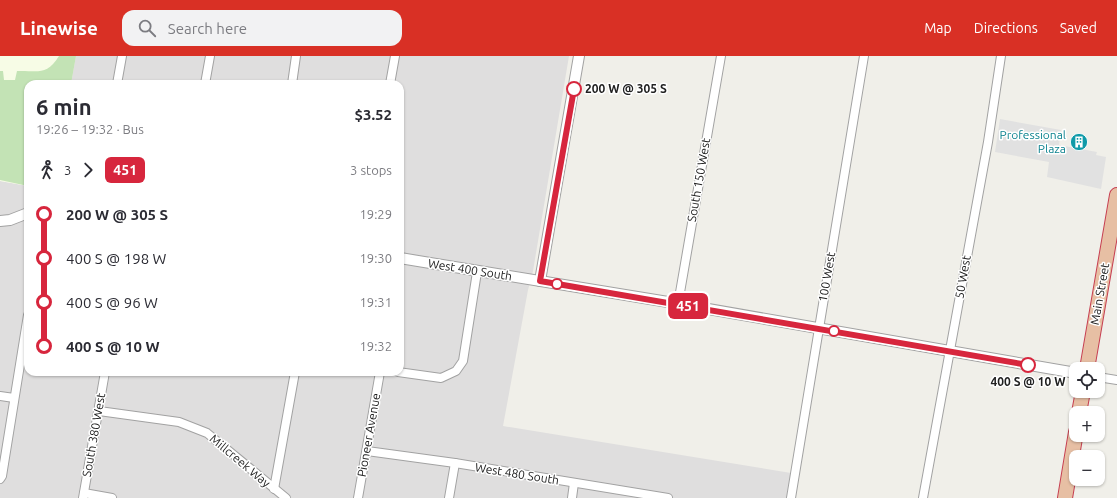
<!DOCTYPE html>
<meta charset="utf-8">
<style>
:root{--surface:#fff;--page:#f2f2f3;--text:#2b2b33;--muted:#7c7c81;--accent:#d93025}
body{margin:0;font-family:Ubuntu,sans-serif;background:var(--page);color:var(--text);height:100vh;display:flex;flex-direction:column;font-size:15px;white-space:nowrap}
*{box-sizing:border-box;margin:0}
p{font-size:13px;color:var(--muted)}
.icon{flex:none;width:22px;height:22px;fill:none;stroke:currentColor;stroke-width:2;stroke-linecap:round;stroke-linejoin:round}
.map{position:relative;flex:1;overflow:hidden}
.sheet{position:absolute;left:24px;top:24px;width:380px;height:296px;display:flex;flex-direction:column;background:var(--surface);border-radius:12px;box-shadow:0 1px 3px #0004}
.sheet>*{flex:none}
.badge{padding:0 8px;border-radius:6px;font-size:14px;line-height:26px}
.buttons{position:absolute;left:1069px;top:306px;display:grid;gap:8px}
.buttons a{display:grid;place-items:center;width:36px;height:36px;border-radius:8px;background:var(--surface);box-shadow:0 1px 3px #0004;font-size:20px}
.map>.badge{position:absolute;translate:-50% -50%;box-shadow:0 0 0 2px #fff}
.legs{display:flex;align-items:center;gap:6px;height:44px;padding:0 12px;font-size:13px}
.legs p{margin-inline-start:auto}
.overview{display:flex;align-items:center;justify-content:space-between;height:68px;padding:0 12px}
h1{font-size:22px;font-weight:700;line-height:30px}
ul{padding:0 12px;list-style:none}
li{display:flex;align-items:center;gap:14px;height:44px;font-size:15px}
li i{display:grid;place-items:center;width:6px;height:100%;margin:0 5px;background:currentColor}
li i::after{content:'';width:10px;height:10px;margin:-5px;border:3px solid;border-radius:50%;background:var(--surface)}
li p{margin-inline-start:auto}
li:first-child i{background:linear-gradient(#0000 50%,currentColor 0)}
li:last-child i{background:linear-gradient(currentColor 50%,#0000 0)}
header{display:flex;align-items:center;gap:24px;box-sizing:border-box;height:56px;padding:0 20px;background:var(--accent);color:#fff}
header strong{font-size:19px}
nav{display:flex;gap:22px;margin-inline-start:auto;font-size:14px}
.search{width:280px;height:36px;background:var(--page);display:flex;align-items:center;gap:10px;box-sizing:border-box;padding:0 14px;border-radius:12px;color:var(--muted);font-size:15px}
.map>svg:first-child{display:block}
</style>
<header>
<strong>Linewise</strong>
<div class="search"><svg class="icon" aria-label="search" viewBox="0 0 24 24"><circle cx="10" cy="10" r="6"/><path d="M15 15l6 6"/></svg>Search here</div>
<nav><a>Map</a><a>Directions</a><a>Saved</a></nav>
</header>
<div class="map">
<svg width="1117" height="442" viewBox="0 0 1117 442">
<rect width="100%" height="100%" fill="#f0efe9"/>
<polygon fill="#dfdede" points="76,0 569,0 533,215 528,234 503,370 791,417 787,442 0,442 0,125 28,130 28,316 400,316 400,28 71,28"/>
<polygon fill="#f7fce6" points="0,0 76,0 28,28 28,130 0,125"/>
<path fill="#c3e3b5" d="M59 0H76L71 28H28V130L0 124V15H3L4 24H15L17 15C36 14 46 21 59 0Z"/>
<polygon fill="#e1e1e1" points="1000,63 1061,74 1059,89 1097,96 1096,99 1106,101 1101,133 1047,121 1049,106 995,96"/>
<g fill="none" stroke-linecap="round" stroke-linejoin="round">
<defs>
<g id="minor">
<polyline points="117,28 122,0"/>
<polyline points="205,28 210,0"/>
<polyline points="292,28 296,0"/>
<polyline points="390,28 395,0"/>
<polyline points="678,248 721,0"/>
<polyline points="398,316 441,322 456,315 463,305 477,216"/>
<polyline points="1098,321 1117,324"/>
<polyline points="0,340 14,342"/>
<polyline points="99,355 179,366 207,377 286,442"/>
<polyline points="367,395 455,407 668,442"/>
<polyline points="0,423 2,420 28,259"/>
<polyline points="274,433 295,316"/>
<polyline points="84,437 112,442"/>
<polyline points="83,442 105,316"/>
<polyline points="358,442 380,316"/>
<polyline points="449,442 455,407"/>
<polyline points="572,442 574,427"/>
<polyline points="791,442 864,0"/>
<polyline points="923,442 988,86 1001,0"/>
</g>
<g id="tertiary">
<polyline points="0,165 10,164 28,157"/>
<polyline points="400,202 668,246 1076,317"/>
<polyline points="540,225 579,0"/>
</g>
<g id="trunk">
<polyline points="1087,313 1117,139"/>
<polyline points="1079,357 1083,335"/>
<polyline points="1065,442 1076,376"/>
</g>
</defs>
<use href="#minor" stroke="#a2a2a2" stroke-width="10"/>
<use href="#tertiary" stroke="#a2a2a2" stroke-width="12"/>
<use href="#trunk" stroke="#c63d50" stroke-width="16"/>
<use href="#minor" stroke="#fff" stroke-width="8"/>
<use href="#tertiary" stroke="#fff" stroke-width="10"/>
<use href="#trunk" stroke="#e7bfa4" stroke-width="14"/>
</g>
<g fill="none" stroke-linecap="round" stroke-linejoin="round">
<defs>
<polyline id="line-1" points="574,33 540,225 1028,309"/>
</defs>
<use href="#line-1" stroke="#fff" stroke-width="9"/>
<use href="#line-1" stroke="#d7263d" stroke-width="6"/>
</g>
<defs>
<symbol id="building-disc" viewBox="-11 -11 22 22"><circle r="9.5" fill="#0f9aa8" stroke="#fff"/><path d="M-4-6H4V6H1V3H-1V6H-4ZM-2.5-4.3h1.7v1.8h-1.7ZM.8-4.3h1.7v1.8H.8ZM-2.5-1h1.7V.8h-1.7ZM.8-1h1.7V.8H.8Z" fill="#fff"/></symbol>
</defs>
<g fill-rule="evenodd">
<use href="#building-disc" x="1069" y="76" width="20" height="20"/>
</g>
<g fill="#fff" stroke="#d7263d" stroke-width="2">
<circle cx="574" cy="33" r="7"/>
<circle cx="557" cy="228" r="5"/>
<circle cx="834" cy="275" r="5"/>
<circle cx="1028" cy="309" r="7"/>
</g>
<g text-anchor="middle" stroke-width="3" stroke-linejoin="round" paint-order="stroke">
<g font-size="12" font-weight="bold" fill="#212121" stroke="#fff" text-anchor="start">
<text x="585" y="37">200 W @ 305 S</text>
<text x="1028" y="330" text-anchor="middle">400 S @ 10 W</text>
</g>
<g font-size="12" fill="#0d838f" stroke="#fff" text-anchor="end">
<text x="1066" y="83">Professional<tspan x="1066" dy="14">Plaza</tspan></text>
</g>
<g font-size="12" fill="#212121" stroke="#fff">
<text transform="translate(699 124) rotate(-80)" y="4">South 150 West</text>
<text transform="translate(470 214) rotate(9)" y="4">West 400 South</text>
<text transform="translate(827 221) rotate(-80)" y="4">100 West</text>
<text transform="translate(963 221) rotate(-80)" y="4">50 West</text>
<text transform="translate(1100 238) rotate(-80)" y="4">Main Street</text>
<text transform="translate(94 379) rotate(-80)" y="4">South 380 West</text>
<text transform="translate(369 379) rotate(-80)" y="4">Pioneer Avenue</text>
<text transform="translate(240 405) rotate(40)" y="4">Millcreek Way</text>
<text transform="translate(517 418) rotate(9)" y="4">West 480 South</text>
</g>
</g>
</svg>
<div class="buttons">
<a><svg class="icon" aria-label="locate" viewBox="0 0 24 24"><circle cx="12" cy="12" r="6"/><path d="M12 2v4M12 18v4M2 12h4M18 12h4"/></svg></a>
<a>+</a>
<a>−</a>
</div>
<b class="badge" style="left:688px;top:250px;background:#d7263d;color:#fff">451</b>
<section class="sheet">
<div class="overview"><div><h1>6 min</h1><p>19:26 – 19:32 · Bus</p></div><b>$3.52</b></div>
<div class="legs"><svg class="icon" aria-label="walk" viewBox="0 0 24 24"><circle cx="13" cy="4" r="2"/><path d="M13 8l-2 6 4 7M11 14l-3 7M7 12l3-4h3l4 4"/></svg>3<svg class="icon" aria-label="forward" viewBox="0 0 24 24"><path d="M9 5l7 7-7 7"/></svg><b class="badge" style="background:#d7263d;color:#fff">451</b><p>3 stops</p></div>
<ul>
<li><i style="color:#d7263d"></i><b>200 W @ 305 S</b><p>19:29</p></li>
<li><i style="color:#d7263d"></i><span>400 S @ 198 W</span><p>19:30</p></li>
<li><i style="color:#d7263d"></i><span>400 S @ 96 W</span><p>19:31</p></li>
<li><i style="color:#d7263d"></i><b>400 S @ 10 W</b><p>19:32</p></li>
</ul>
</section>
</div>
